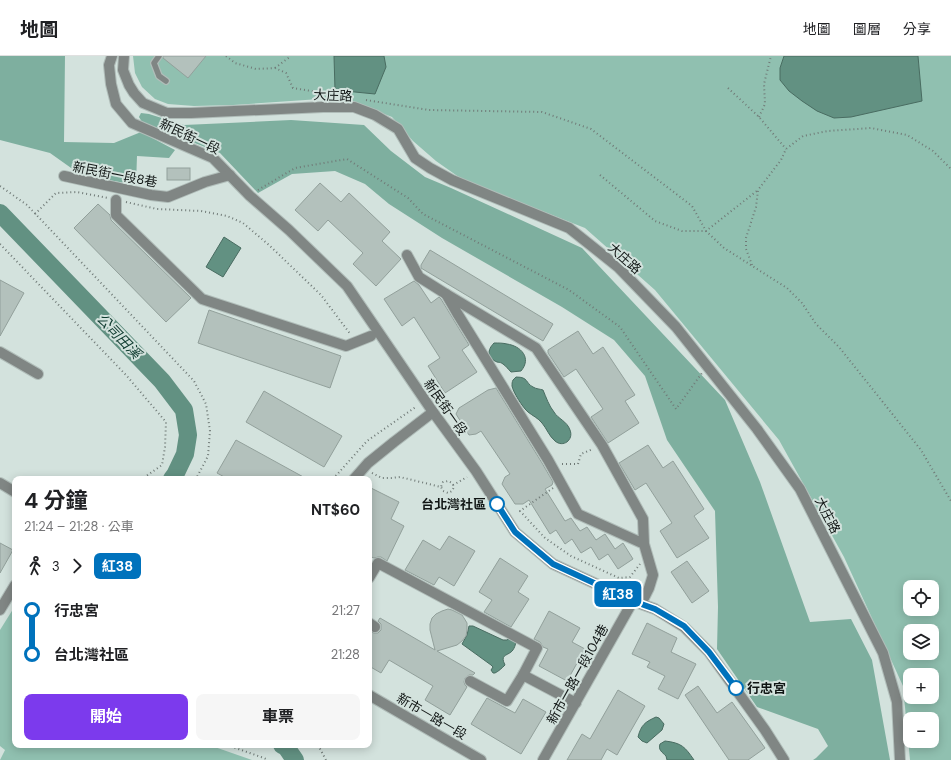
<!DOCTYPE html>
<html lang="zh-TW">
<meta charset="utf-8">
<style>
:root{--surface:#fff;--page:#f6f6f6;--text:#202124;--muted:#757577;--line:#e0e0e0;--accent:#7c3aed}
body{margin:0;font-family:"DM Sans","Noto Sans TC",sans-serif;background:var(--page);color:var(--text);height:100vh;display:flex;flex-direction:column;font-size:15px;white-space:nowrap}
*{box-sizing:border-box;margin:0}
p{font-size:13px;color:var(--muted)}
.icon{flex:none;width:22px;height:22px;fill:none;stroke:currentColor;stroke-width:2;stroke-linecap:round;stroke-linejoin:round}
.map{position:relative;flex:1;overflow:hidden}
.sheet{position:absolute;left:12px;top:420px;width:360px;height:272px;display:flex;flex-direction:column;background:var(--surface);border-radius:8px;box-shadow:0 2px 10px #0003}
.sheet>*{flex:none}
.badge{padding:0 8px;border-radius:6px;font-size:14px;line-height:26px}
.controls{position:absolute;left:903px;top:524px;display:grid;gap:8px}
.controls a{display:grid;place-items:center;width:36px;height:36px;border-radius:8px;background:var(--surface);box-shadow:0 2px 10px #0003;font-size:20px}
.map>.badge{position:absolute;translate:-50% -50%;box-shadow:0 0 0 2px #fff}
.legs{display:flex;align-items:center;gap:6px;height:44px;padding:0 12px;font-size:13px}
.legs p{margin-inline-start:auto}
.summary{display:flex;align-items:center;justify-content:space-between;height:68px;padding:0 12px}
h1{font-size:22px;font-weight:700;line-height:30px}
.button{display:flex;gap:8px;margin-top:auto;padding:8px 12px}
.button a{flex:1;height:46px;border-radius:8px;background:var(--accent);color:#fff;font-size:16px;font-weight:700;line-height:46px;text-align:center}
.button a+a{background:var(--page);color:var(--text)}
ul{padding:0 12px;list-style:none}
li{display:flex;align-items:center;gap:14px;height:44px;font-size:15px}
li i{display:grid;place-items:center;width:6px;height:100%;margin:0 5px;background:currentColor}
li i::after{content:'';width:10px;height:10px;margin:-5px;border:3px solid;border-radius:50%;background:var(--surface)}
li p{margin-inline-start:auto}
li:first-child i{background:linear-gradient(#0000 50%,currentColor 0)}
li:last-child i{background:linear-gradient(currentColor 50%,#0000 0)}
header{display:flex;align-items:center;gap:24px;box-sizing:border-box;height:56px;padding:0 20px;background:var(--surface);border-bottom:1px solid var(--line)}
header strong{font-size:19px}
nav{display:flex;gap:22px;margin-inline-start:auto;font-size:14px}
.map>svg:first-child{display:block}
</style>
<header>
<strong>地圖</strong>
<nav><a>地圖</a><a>圖層</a><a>分享</a></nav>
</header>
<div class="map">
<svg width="951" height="704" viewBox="0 0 951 704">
<rect width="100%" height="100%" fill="#d3e2dd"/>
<g fill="#90c0b0" fill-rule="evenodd">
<path d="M133 0H951V704H910L903 630 844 501 779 384 655 234 585 172 463 124 436 105 413 85 392 61 356 47 320 43 233 49 194 50 168 48 155 43 142 31 135 17ZM910 531H932V553H910ZM910 575H932V597H910ZM910 619H932V641H910ZM910 663H932V685H910Z"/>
<polygon points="15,550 15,689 209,689 252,704 0,704 5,694 0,690 0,574"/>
</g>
<g fill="#7eaf9f">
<polygon points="0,0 65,0 64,86 114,87 141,76 175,94 169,102 137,100 136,129 81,119 50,97 0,84"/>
<polygon points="141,57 149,58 184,69 291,64 364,69 391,95 425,121 451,132 582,192 725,344 760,426 810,566 851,563 872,604 890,704 813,704 816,702 828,690 818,673 757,651 717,593 718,551 715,455 667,384 645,320 614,284 562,251 442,182 389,148 365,128 335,115 292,118 258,137 220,97 142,66 139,61"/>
</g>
<g fill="#629182" stroke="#496c61">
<polygon points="334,0 384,0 386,11 375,38 335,34"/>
<polygon points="784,0 918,0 922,45 851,61 834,62 817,55 802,45 789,35 780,24 780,12"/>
<polygon points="224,181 241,192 223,221 206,211"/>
<path d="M494 287C499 287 503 287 507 288 521 290 532 302 521 315L511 316C508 313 506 310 503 308 500 306 501 307 497 306 487 302 487 294 494 287Z"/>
<path d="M516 321C529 321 525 327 533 331 536 333 540 333 543 334 546 341 549 350 554 356 558 363 567 365 570 374 574 384 563 392 555 385 549 380 547 373 542 367 538 362 533 360 528 356 523 352 513 336 512 330 512 328 512 326 513 324Z"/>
<path d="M469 570H473L503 584H507L511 581 516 584C516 588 514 594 511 596 506 600 500 599 505 609 502 612 499 615 495 617H493L491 614 493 611 491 609 462 588 467 579Z"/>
<path d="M656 661 659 662 664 668 662 674 647 687 642 685 638 681C641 669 645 666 656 661Z"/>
<path d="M665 685C682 687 685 691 694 704H667L666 700C662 696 658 694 660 688Z"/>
</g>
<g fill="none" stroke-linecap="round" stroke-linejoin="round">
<g stroke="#629182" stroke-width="18">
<polyline points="0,157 162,325 184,354 188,379 185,398 175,419 172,423"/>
<polyline points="282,689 286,691 295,704"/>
</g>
</g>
<g fill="#b3c1bc" stroke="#92a09b">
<polygon points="163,0 206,0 188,22 163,2"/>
<rect x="167" y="112" width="23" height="12"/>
<polygon points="320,127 341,146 349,137 390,176 382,185 401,203 376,230 353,208 363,197 328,164 318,175 295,154"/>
<polygon points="98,148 110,159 111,164 191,242 166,266 74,172"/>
<polygon points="430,194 553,268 543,285 421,212 421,209"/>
<polygon points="0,224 24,237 0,280"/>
<polygon points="414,225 419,229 431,247 439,241 441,243 469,289 462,294 477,316 445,337 428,310 440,302 414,261 402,270 384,243"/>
<polygon points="209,254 341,300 330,332 198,287"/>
<polygon points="578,275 593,298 603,291 635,339 625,345 639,367 608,387 591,361 603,353 576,313 564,321 548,297 548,294"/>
<polygon points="496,332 542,407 553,426 552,429 545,433 565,465 571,462 580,475 587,471 596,484 605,478 615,493 623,487 633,503 618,513 608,498 599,504 591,491 581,497 572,483 565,488 556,474 550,478 529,444 523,448 515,448 502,428 505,421 510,418 481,375 476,378 469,379 456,358 459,352 488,334"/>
<polygon points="264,335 342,380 324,411 246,366"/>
<polygon points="236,384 307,423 228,423 217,417"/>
<polygon points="648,389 663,412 673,405 704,453 694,460 709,482 677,502 660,475 672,467 646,427 635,434 619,407"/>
<polygon points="369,431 399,446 391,463 404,470 387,505 381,501 378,501 374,502 369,500"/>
<polygon points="449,480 475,495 454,530 439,521 434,529 405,514 423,484 440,494"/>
<polygon points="0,487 13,494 0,517"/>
<polygon points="500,502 528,520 518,536 529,543 511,571 484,556 492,544 479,536"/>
<polygon points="687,505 709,535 692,547 671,516"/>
<polygon points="448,553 452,554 462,559 464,562 467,567 467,574 466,580 462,585 457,589 437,595 475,617 473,619 469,619 465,622 464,626 465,629 467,631 450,659 425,644 433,630 389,604 381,617 369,610 369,581 371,576 374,577 378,577 381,574 381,568 378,565 380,562 435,594 430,574 430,568 432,562 436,558 442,555"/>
<polygon points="549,555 580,572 572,586 585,593 567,625 539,610 548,593 543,591 540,586 534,583"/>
<polygon points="647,567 677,582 671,596 696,608 678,643 658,633 665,620 647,611 650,606 632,598"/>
<polygon points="698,630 717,657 732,646 765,692 748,704 729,704 685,639"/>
<polygon points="618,634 645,650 617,699 607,693 601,704 567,704 582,678 590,683"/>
<polygon points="487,642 515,657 523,643 546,656 521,698 471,668"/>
</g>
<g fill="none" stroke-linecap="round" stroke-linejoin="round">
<defs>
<polyline id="lane" points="159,0 154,7 159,20 166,25"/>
<g id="street">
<polyline points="112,0 109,9 111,28 116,48 132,67 213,102 250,140 289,174 347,230 433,356 476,415 515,476 553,508 633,545 655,553 684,571 709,596 765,674 784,704"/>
<polyline points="124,0 123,14 129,29 134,37 143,47 167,57 191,57 323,51 354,51 375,59 398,73 415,102 430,112 452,124 569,172 618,211 676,271 757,373 800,433 883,597 897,646 900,704"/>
<polyline points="64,120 151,139 168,141 205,126 230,119"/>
<polyline points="116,144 116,159 202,243 346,290 371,280"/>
<polyline points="407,199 419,221 446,238"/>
<polyline points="0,296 38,318"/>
<polyline points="354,423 368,407 394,386 433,356"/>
<polyline points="0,427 15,436"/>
<polyline points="369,522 378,507 537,592 523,619 507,645 470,625"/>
<polyline points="0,554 15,529"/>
<polyline points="369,567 375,571"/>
<polyline points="523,619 576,647"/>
<polyline points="369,639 481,704"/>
<polyline points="543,704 633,545 644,542 649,532 653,519 644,488 578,458 548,404 457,257 446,238 536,292 602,389 643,463 644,488"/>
</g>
</defs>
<use href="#lane" stroke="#b0bdb9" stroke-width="8"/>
<use href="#street" stroke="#b0bdb9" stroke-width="12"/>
<g stroke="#707a77" stroke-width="2" stroke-dasharray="1 3" stroke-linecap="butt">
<polyline points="226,0 235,7 256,13 275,12 286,17 293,32 342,40"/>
<polyline points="275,12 291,0"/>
<polyline points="728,32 759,61 786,93"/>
<polyline points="366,44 429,54 542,56 591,73 692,150 706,175 724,192 787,232 802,247 816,268 839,291 921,394 951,445"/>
<polyline points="759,61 765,48 764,28 771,0"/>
<polyline points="600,119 655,165 682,175 706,175 758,134"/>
<polyline points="0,130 27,149 194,325 206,348 210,375 208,400 196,423"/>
<polyline points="258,134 295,112 347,103 408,142 423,158 569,234 620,271 676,353 702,317"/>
<polyline points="126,146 157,153 201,155 227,160 243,167 269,189 321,239 351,279"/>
<polyline points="35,158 56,137 77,136 108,142"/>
<polyline points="0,188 126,319 166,366 165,391 162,409 142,423"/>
<polyline points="752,209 746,193 746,182 756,151 758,134 781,104 786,93 803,80 828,75 871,72 907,79 933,95 951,113"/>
<polyline points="562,408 578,408 581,398 593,393"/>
<polyline points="372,417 382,422 391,422 400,421 441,431 443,435 448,437 452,435 454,431 452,427 448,425 443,426 441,431"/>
<polyline points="333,423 367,385 417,350"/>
<polyline points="453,429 467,421"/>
<polyline points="553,432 520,455 545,482 571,500 619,522 630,521 640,508"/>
<polyline points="227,689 264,702 268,704"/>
<polyline points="318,689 326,704"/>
</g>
<use href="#lane" stroke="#808684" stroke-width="5.5"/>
<use href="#street" stroke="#808684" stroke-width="10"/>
</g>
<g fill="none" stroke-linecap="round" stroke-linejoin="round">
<defs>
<polyline id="line-1" points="497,448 515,476 553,508 633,545 655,553 684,570 709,596 736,632"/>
</defs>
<use href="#line-1" stroke="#fff" stroke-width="9"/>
<use href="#line-1" stroke="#0072bc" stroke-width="6"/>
</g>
<g fill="#fff" stroke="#0072bc" stroke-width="2">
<circle cx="497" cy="448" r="7"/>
<circle cx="736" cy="632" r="7"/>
</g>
<g text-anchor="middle" stroke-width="4" stroke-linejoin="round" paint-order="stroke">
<g font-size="13" fill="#101514" stroke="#d3e2dd">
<text transform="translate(333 39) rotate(2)" y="5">大庄路</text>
<text transform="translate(190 80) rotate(25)" y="5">新民街一段</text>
<text transform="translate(115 118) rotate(11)" y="5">新民街一段8巷</text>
<text transform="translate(625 202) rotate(42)" y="5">大庄路</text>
<text transform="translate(446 351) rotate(55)" y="5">新民街一段</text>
<text transform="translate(828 459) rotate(63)" y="5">大庄路</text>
<text transform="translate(577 618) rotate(-61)" y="5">新市一路一段104巷</text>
<text transform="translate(432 660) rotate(30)" y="5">新市一路一段</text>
</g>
<g font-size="13" font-weight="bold" fill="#101514" stroke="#d3e2dd" text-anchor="end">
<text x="486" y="453">台北灣社區</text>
<text x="747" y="637" text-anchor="start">行忠宮</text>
</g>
<g font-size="14" font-style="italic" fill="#0f3b2f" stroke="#d3e2dd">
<text transform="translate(119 280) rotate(46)" y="5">公司田溪</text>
</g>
</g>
</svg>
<div class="controls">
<a><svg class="icon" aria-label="locate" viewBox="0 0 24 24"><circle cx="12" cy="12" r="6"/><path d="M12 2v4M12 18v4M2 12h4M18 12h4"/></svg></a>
<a><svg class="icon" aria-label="layers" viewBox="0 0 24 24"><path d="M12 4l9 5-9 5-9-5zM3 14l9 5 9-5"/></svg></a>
<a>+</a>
<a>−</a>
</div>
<b class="badge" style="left:618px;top:538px;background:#0072bc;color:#fff">紅38</b>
<section class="sheet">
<div class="summary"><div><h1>4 分鐘</h1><p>21:24 – 21:28 · 公車</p></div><b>NT$60</b></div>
<div class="legs"><svg class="icon" aria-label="walk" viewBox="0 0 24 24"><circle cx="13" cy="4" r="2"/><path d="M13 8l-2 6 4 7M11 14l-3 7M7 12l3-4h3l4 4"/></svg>3<svg class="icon" aria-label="forward" viewBox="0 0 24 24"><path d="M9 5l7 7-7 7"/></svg><b class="badge" style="background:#0072bc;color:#fff">紅38</b></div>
<ul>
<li><i style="color:#0072bc"></i><b>行忠宮</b><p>21:27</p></li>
<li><i style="color:#0072bc"></i><b>台北灣社區</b><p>21:28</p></li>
</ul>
<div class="button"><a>開始</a><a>車票</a></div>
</section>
</div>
